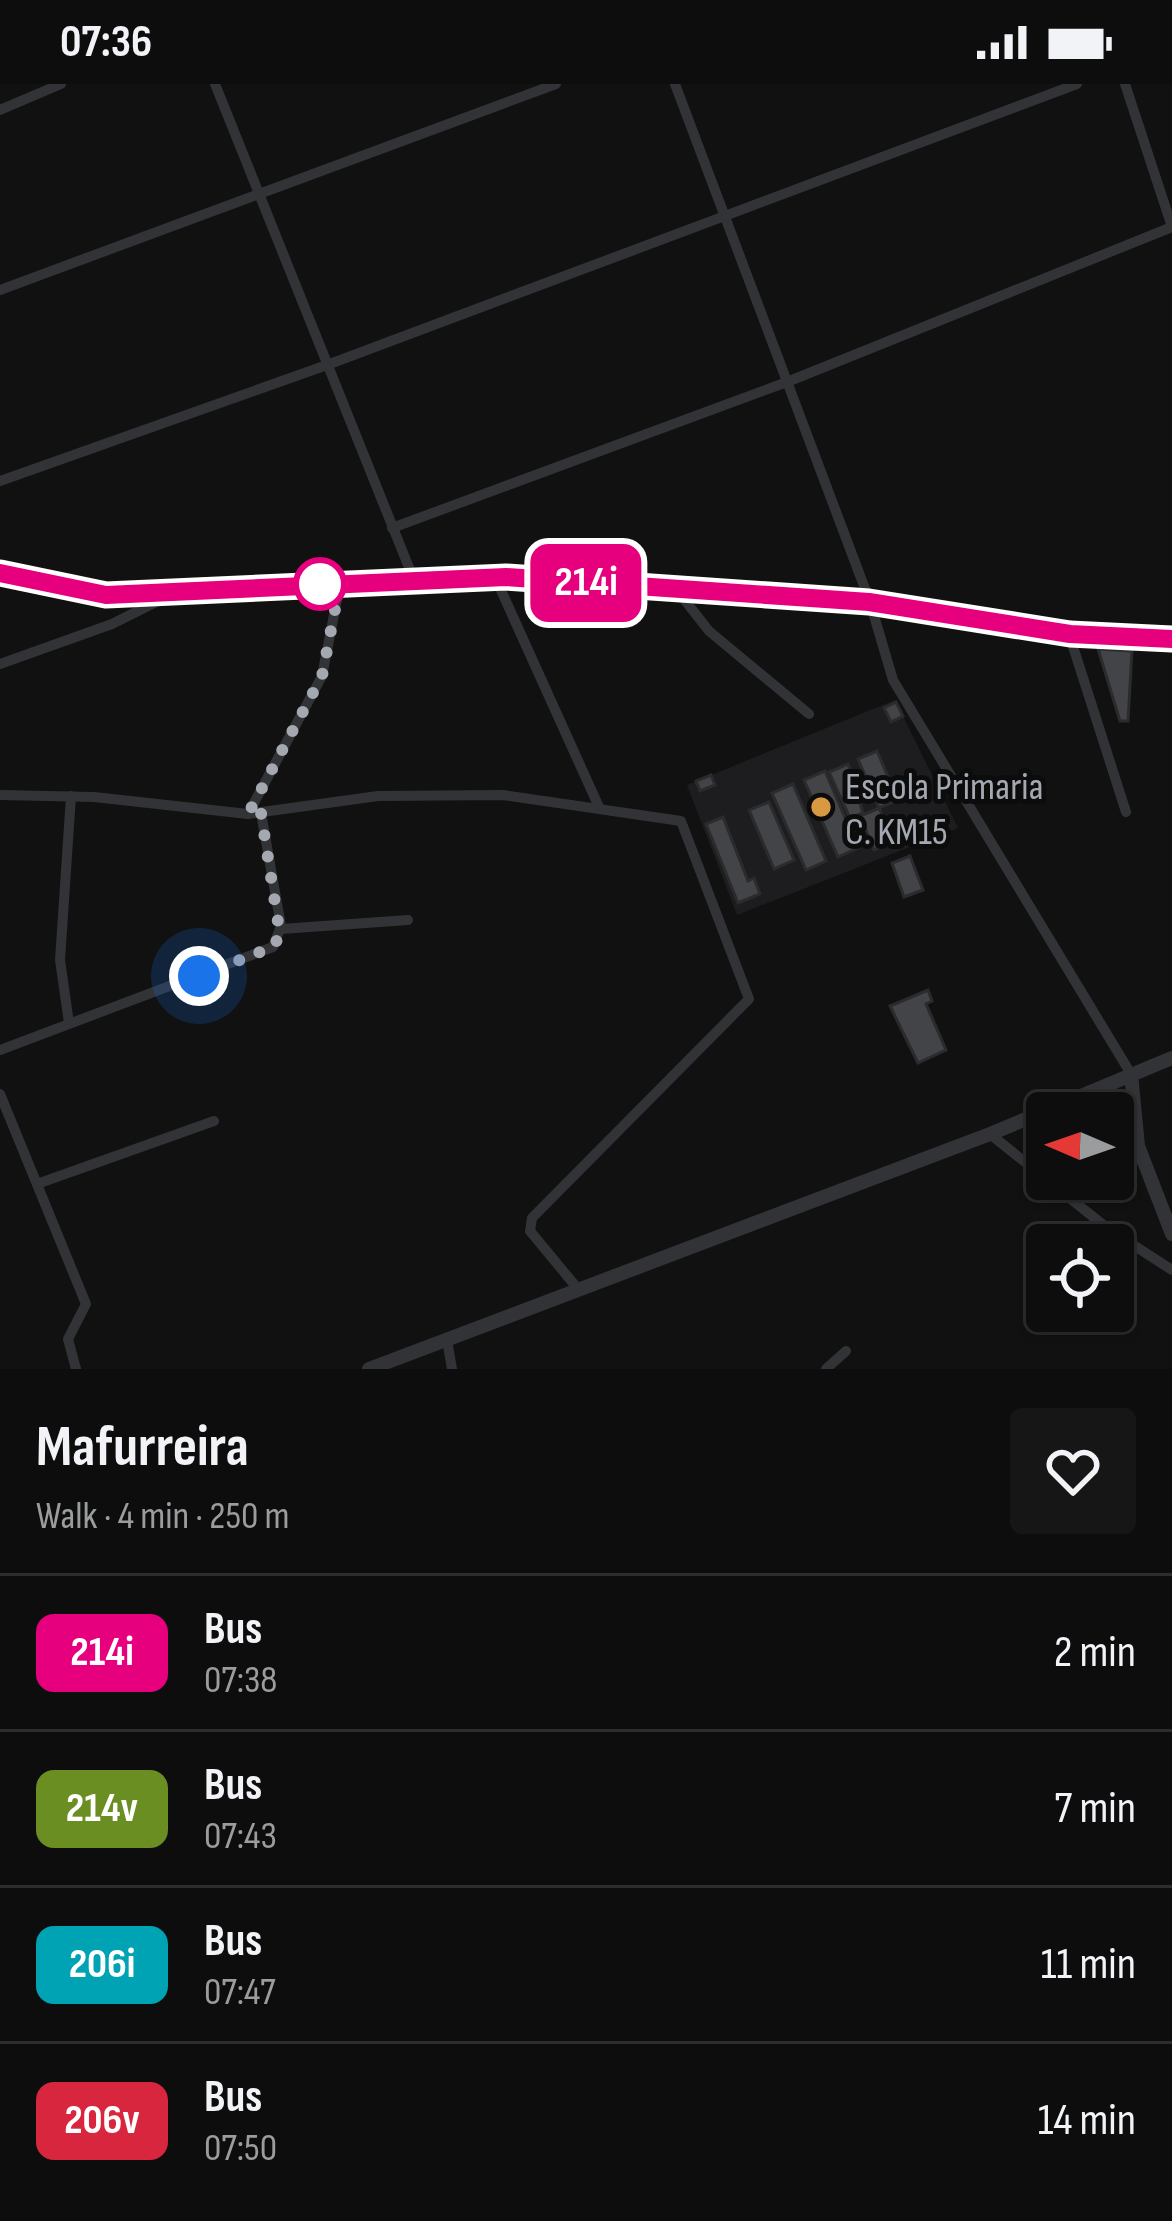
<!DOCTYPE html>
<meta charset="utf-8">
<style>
:root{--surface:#0d0d0e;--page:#161617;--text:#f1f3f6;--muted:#9a9c9e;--line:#2d2d2e}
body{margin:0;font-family:"Sofia Sans Condensed",sans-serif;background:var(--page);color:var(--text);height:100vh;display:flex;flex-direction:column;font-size:45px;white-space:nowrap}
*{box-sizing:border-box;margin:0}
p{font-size:39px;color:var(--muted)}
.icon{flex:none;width:66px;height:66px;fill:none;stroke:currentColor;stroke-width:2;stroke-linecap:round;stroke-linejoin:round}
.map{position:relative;height:1285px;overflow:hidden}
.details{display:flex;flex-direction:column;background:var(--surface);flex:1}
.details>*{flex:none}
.badge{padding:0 24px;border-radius:18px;font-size:42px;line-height:78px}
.needle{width:78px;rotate:272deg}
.tools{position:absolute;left:1026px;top:1008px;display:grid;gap:24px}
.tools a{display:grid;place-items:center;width:108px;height:108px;border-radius:12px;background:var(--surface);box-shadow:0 3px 9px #0004,0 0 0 3px var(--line);font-size:60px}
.you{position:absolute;width:60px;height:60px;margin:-30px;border:9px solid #fff;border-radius:50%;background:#1a73e8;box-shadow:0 0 0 18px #1a73e833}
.map>.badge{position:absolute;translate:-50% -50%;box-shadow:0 0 0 6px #fff}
.round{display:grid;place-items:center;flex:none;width:126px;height:126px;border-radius:12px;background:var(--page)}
.head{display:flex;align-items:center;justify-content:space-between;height:204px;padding:0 36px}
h1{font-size:57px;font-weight:700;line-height:90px}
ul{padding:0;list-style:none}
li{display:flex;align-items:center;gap:36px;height:156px;padding:0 36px;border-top:3px solid var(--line)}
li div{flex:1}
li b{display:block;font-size:45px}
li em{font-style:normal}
li .badge{min-width:132px;font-weight:700;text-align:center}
.status{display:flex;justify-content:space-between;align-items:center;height:84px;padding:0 60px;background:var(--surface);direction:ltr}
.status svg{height:33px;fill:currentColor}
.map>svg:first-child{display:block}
</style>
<div class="status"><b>07:36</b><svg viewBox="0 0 49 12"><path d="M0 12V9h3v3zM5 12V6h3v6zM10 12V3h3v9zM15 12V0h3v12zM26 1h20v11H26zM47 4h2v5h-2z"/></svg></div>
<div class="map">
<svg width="1172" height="1285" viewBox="0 0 1172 1285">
<rect width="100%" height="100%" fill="#111112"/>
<polygon fill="#1d1d1f" points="895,616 958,744 737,831 687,701"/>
<g fill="#434447" stroke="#2b2b2e" stroke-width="3">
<polygon points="1098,565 1132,567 1128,637 1120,637"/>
<polygon points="896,618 903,632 891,638 884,624"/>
<polygon points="877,667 898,716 879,724 858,675"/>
<polygon points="848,680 863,729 850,734 829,688"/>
<polygon points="825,687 858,764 838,773 804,696"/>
<polygon points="711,691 715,701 700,707 696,697"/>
<polygon points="793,700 826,777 806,786 772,709"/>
<polygon points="769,718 794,776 774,785 749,726"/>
<polygon points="879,724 894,758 874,766 860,732"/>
<polygon points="723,733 748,797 754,794 760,810 738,819 706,740"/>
<polygon points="910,772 923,806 904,813 892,779"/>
<polygon points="928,906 932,917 926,920 946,966 918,979 890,922"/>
</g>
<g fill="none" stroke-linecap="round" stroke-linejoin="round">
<g stroke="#323336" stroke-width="10">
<polyline points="215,0 414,496"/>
<polyline points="675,0 870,518 893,596 1131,990"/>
<polyline points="1125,0 1172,143"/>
<polyline points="0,26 61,0"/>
<polyline points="0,206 556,0"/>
<polyline points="0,397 327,281 1077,0"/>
<polyline points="392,444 787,298 1172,143"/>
<polyline points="495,493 599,723"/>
<polyline points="676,505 709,547 809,630"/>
<polyline points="1069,550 1126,728"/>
<polyline points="0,580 112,540 174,509"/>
<polyline points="0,711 94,713 248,730 378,712 503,711 681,737 749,915 532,1134 530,1147 578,1205"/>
<polyline points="248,730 322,592 340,500"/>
<polyline points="281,845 408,836"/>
<polyline points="69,939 60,876 71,712"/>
<polyline points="0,966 273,863 281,842 261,729"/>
<polyline points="0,1010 86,1220 68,1255 76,1285"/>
<polyline points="990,1050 1107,1144 1172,1186"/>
<polyline points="37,1100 214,1037"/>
<polyline points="447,1256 452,1285"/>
<polyline points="826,1285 846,1267"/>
</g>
<g stroke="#323336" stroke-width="14">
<polyline points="0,489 106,511 506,493 870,518 1069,550 1172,555"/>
<polyline points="1131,990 1138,1062 1172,1150"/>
<polyline points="369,1285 990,1050 1172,974"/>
</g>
</g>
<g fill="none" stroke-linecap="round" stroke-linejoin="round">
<defs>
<polyline id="line" points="0,489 106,511 506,493 869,518 1070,550 1172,555"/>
</defs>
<use href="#line" stroke="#fff" stroke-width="27"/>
<use href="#line" stroke="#e6007e" stroke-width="18"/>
<polyline stroke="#a4a9b1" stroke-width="12" stroke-dasharray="0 21.6" points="199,892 273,863 280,851 261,729 248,730 322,592 340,500 320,500"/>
</g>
<circle fill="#fff" stroke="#e6007e" stroke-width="6" cx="320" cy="500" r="24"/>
<circle fill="#d99842" stroke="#0c0c0d" stroke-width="4.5" cx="821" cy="723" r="12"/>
<g text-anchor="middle" stroke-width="10" stroke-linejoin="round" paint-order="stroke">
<g font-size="39" fill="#a4a9b1" stroke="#0c0c0d" text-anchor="start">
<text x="845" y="715">Escola Primaria<tspan x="845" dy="45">C. KM15</tspan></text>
</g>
</g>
</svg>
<div class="tools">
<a><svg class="needle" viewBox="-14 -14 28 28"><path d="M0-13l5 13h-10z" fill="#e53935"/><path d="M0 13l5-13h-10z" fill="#9a9c9e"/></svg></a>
<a><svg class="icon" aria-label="locate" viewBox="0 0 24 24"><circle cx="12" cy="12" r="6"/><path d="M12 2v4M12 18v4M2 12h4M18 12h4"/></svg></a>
</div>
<div class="you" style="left:199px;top:892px"></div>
<b class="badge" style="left:586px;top:499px;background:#e6007e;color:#fff">214i</b>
</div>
<section class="details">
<div class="head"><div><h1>Mafurreira</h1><p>Walk · 4 min · 250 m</p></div><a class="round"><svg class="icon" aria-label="heart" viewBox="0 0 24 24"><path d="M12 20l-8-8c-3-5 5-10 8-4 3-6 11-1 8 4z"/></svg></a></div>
<ul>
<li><span class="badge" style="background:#e6007e;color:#fff">214i</span><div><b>Bus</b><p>07:38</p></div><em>2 min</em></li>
<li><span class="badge" style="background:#6b8e23;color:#fff">214v</span><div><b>Bus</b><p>07:43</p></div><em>7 min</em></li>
<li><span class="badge" style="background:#00a3b4;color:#fff">206i</span><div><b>Bus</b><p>07:47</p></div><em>11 min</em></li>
<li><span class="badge" style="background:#d7263d;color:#fff">206v</span><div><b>Bus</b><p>07:50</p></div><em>14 min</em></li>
</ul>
</section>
